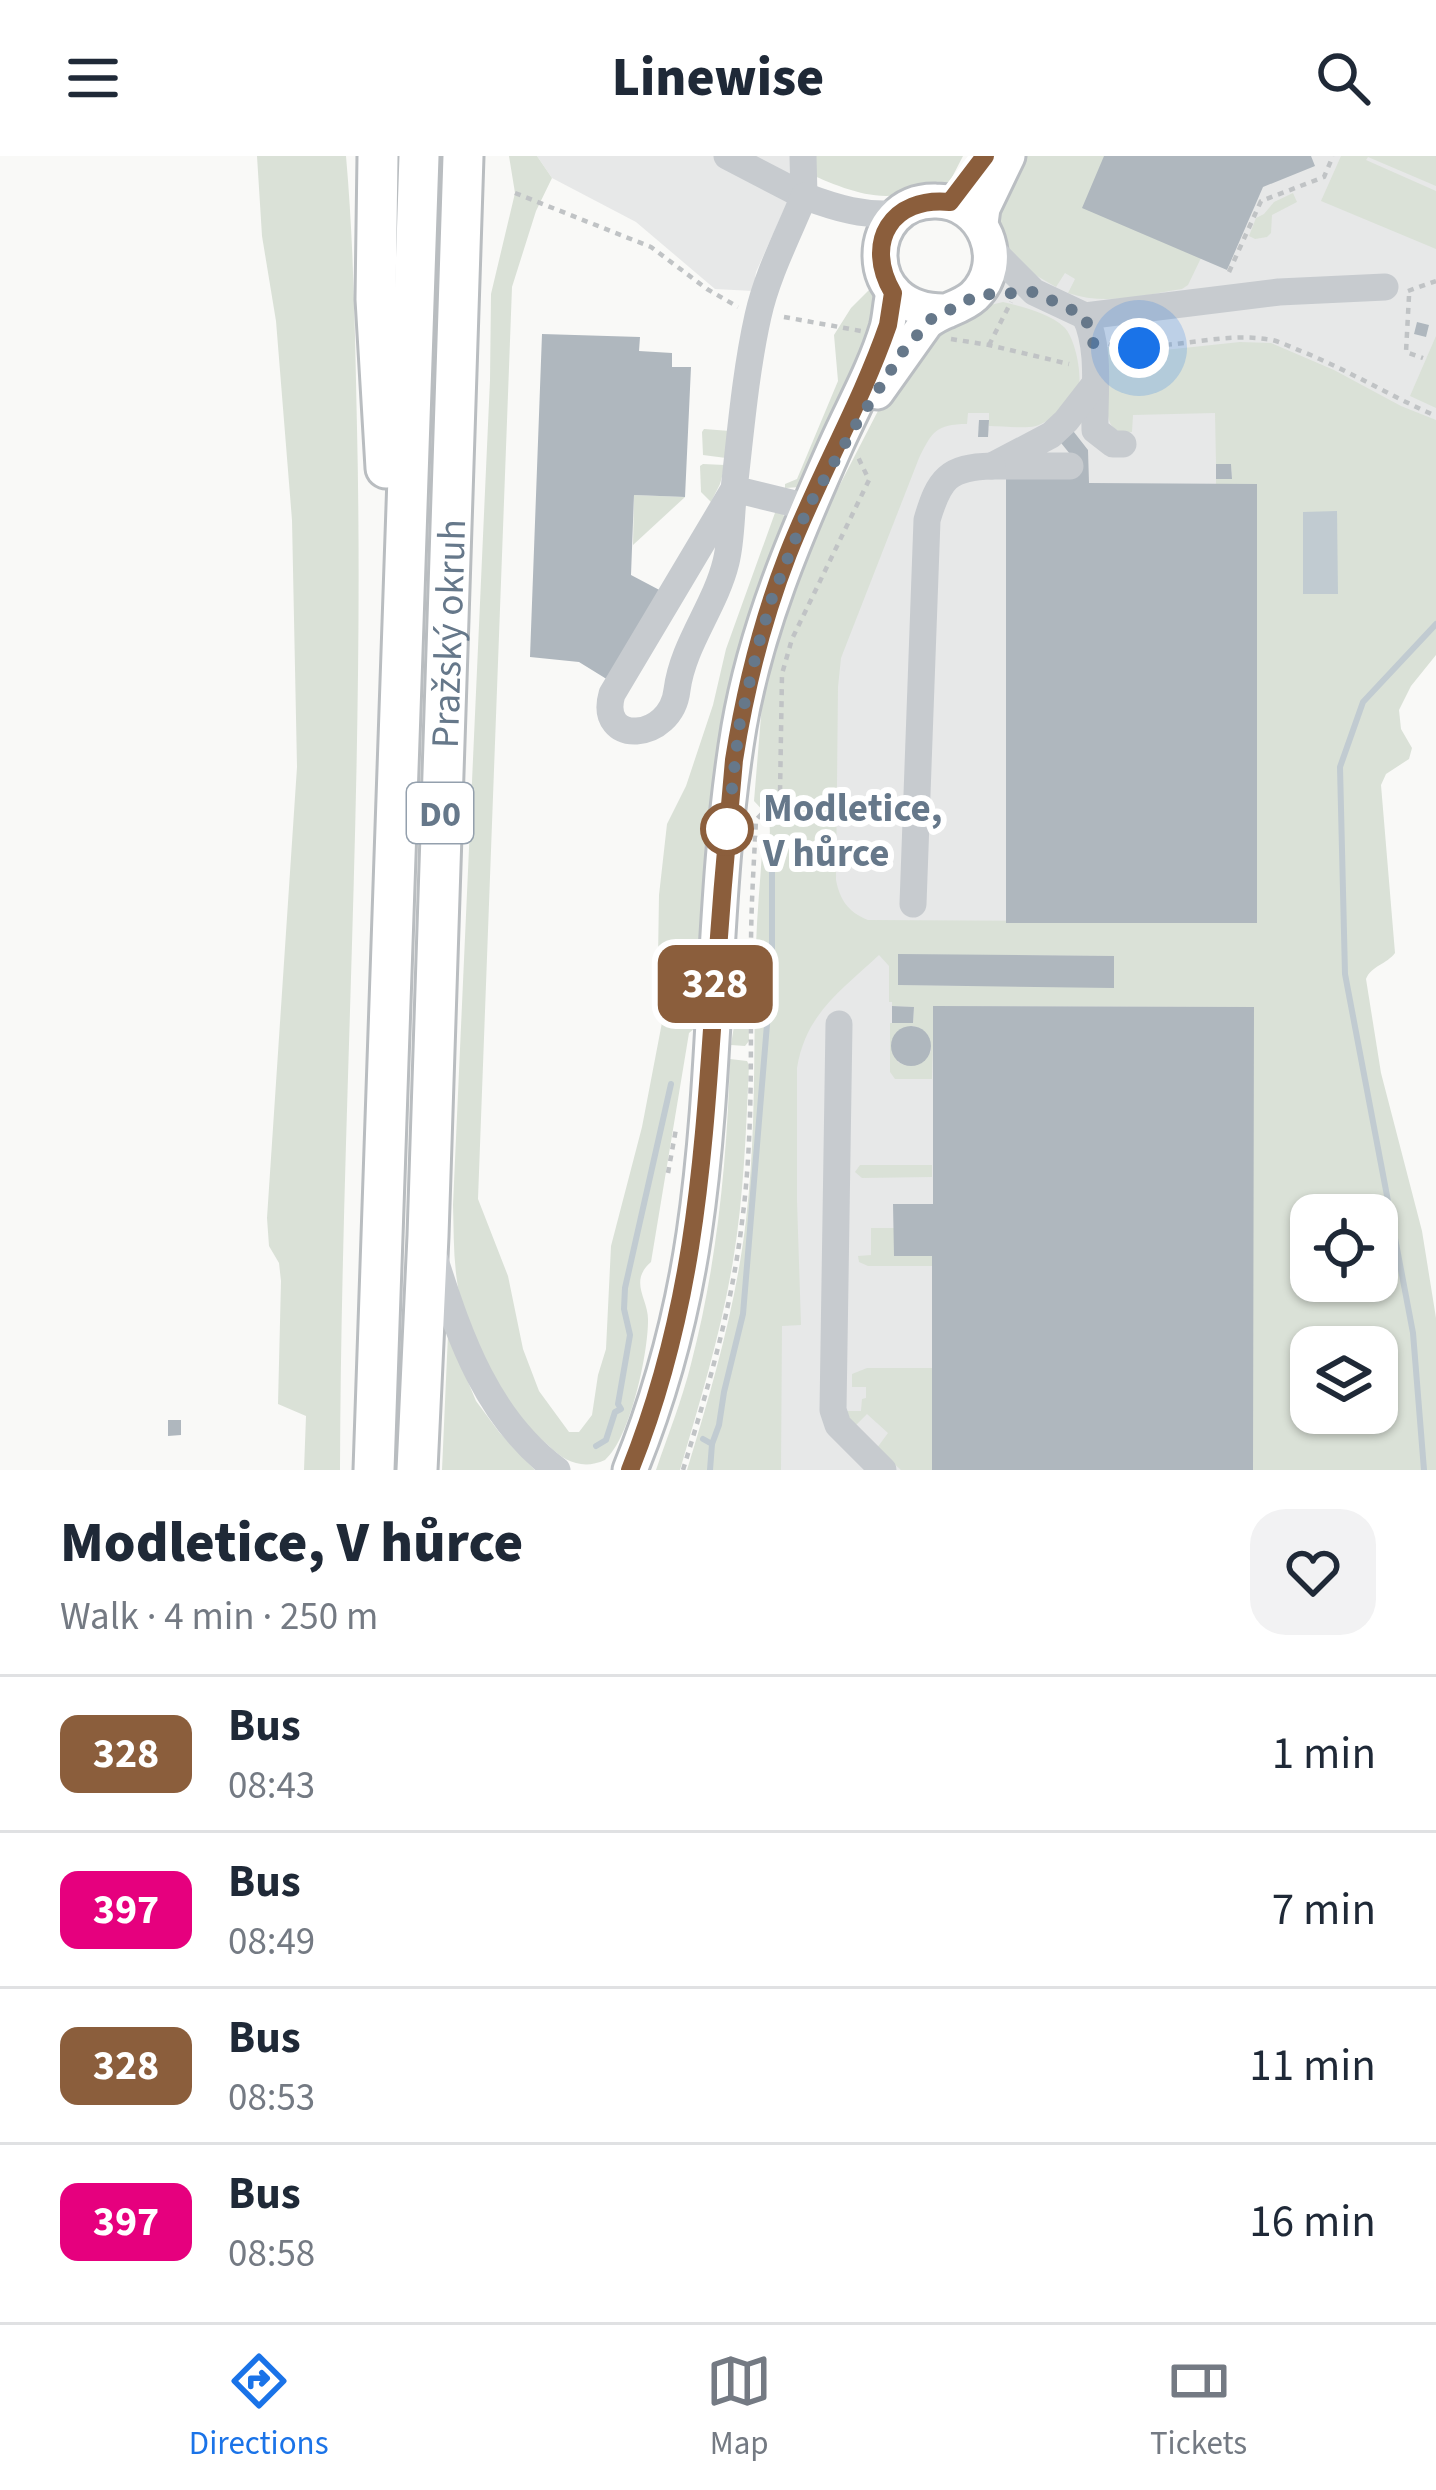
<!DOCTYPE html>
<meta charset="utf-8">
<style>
:root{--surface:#fff;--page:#f2f2f3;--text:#1f2937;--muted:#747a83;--line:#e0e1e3;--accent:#1a73e8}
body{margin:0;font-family:"Source Sans 3",sans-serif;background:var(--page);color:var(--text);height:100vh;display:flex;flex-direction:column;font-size:45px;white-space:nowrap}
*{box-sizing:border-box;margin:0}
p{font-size:39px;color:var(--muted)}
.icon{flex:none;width:66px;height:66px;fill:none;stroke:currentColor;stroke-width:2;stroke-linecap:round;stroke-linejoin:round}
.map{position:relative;height:1314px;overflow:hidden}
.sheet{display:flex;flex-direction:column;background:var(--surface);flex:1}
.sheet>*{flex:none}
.badge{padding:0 24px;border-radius:18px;font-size:42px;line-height:78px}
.fabs{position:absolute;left:1290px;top:1038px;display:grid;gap:24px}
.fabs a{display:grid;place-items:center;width:108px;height:108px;border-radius:24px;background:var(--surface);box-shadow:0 3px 9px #0004;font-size:60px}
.you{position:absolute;width:60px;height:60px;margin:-30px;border:9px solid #fff;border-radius:50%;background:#1a73e8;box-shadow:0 0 0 18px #1a73e833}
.map>.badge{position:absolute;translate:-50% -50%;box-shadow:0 0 0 6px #fff}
.round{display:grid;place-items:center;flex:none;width:126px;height:126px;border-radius:36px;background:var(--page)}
.head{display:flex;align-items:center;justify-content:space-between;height:204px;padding:0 60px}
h1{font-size:57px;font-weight:800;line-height:90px}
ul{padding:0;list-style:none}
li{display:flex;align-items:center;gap:36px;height:156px;padding:0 60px;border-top:3px solid var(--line)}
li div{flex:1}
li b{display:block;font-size:45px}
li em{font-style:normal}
li .badge{min-width:132px;font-weight:700;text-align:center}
header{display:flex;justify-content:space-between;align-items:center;height:156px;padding:0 60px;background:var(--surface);font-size:54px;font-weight:800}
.tabs{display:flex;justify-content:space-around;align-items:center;height:168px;border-top:3px solid var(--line);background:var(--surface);font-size:33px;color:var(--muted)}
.tabs a{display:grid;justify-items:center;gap:6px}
.tabs .on{color:var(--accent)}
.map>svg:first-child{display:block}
</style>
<header><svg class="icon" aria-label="menu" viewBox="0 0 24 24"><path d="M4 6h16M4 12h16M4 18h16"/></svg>Linewise<svg class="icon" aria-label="search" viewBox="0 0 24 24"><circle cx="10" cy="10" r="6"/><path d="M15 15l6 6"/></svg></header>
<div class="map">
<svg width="1436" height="1314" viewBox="0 0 1436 1314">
<rect width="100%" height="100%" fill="#f9f9f7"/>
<g fill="#e7e8e8">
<polygon points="537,0 808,0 756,116 753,135 715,133 636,66 552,22"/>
<polygon points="1036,0 1436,0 1436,435 1303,618 1290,1314 712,1314 747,1174 779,767 771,570 923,201"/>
</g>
<g fill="#dae1d7" fill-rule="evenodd">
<path d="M257 0H346C354 90 355 181 357 272 365 619 341 966 340 1314H304L306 1260 278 1248 281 1125 279 1107 269 1090 267 1062 297 611 292 364 276 165 262 80Z"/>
<path d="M509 0H537L552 22 536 55 512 131 478 1043 508 1120 523 1193 539 1235 569 1276H579L592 1259 598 1219 606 1193 611 1090 642 971 664 856 658 803 659 739 667 668 686 630 713 549 726 493 776 354 782 356 787 366 719 630 695 872 689 877 651 1106C628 1126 649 1143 648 1165 648 1198 630 1283 605 1304 583 1314 565 1306 549 1290 538 1280 525 1270 515 1258 494 1232 469 1174 460 1141 453 1111 454 1079 453 1049L490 224 491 138 515 37Z"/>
<path d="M808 0H963L946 33C928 32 915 37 898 39 867 44 833 28 805 16Z"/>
<path d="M1025 0H1104L1201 102 1188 129 1182 133C1143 139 1106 150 1068 137L1075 123 1065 117 1056 131 1018 109 998 91 995 51Z"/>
<polygon points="1341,0 1436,0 1436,30 1368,1 1366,4 1436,35 1436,93 1321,45"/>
<polygon points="1293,37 1297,46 1272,59 1271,77 1267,81 1255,83 1249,80 1256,62 1264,58 1274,46"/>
<polygon points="874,129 882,154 801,331 785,332 785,328 797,323 838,225 834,179 851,152"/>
<path d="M1003 146C1023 151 1049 157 1064 171 1075 181 1083 220 1078 234 1075 245 1048 267 1036 270 1022 273 1004 270 989 270V257H968L967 268C936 268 932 276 919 302L841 502 838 531 836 724C840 744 848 756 868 764L1257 766V328H1216V323L1232 322 1231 308H1216L1215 257 1133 259 1132 276C1123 276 1120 278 1113 271 1102 261 1107 208 1107 191L1155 195 1240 186 1271 187 1334 214 1401 250 1436 264V499L1411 530 1399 554 1401 573 1412 592 1409 603 1386 618 1381 629 1395 797C1387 808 1371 810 1366 823L1381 917 1422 1075 1436 1162V1314H1253V851L934 850 932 923H895L890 916V867H913L914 851 892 850V846H889V810L879 799C841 835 806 857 797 912V1045L801 1169 782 1170 781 1314H687C712 1232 736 1150 746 1064 757 973 753 881 756 789 757 758 760 728 762 697 772 687 770 675 769 661L754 645 763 536 772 499 814 381 833 342 881 249 924 179 986 150ZM898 799 1113 800 1114 831 898 829ZM913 870C926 873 931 882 931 895 924 909 912 914 898 906L891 888 896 877ZM1311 1059H1377V1125H1311ZM1311 1191H1377V1257H1311Z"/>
<path d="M1152 164 1155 187 1110 183C1121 168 1134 167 1152 164Z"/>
<polygon points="1436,180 1436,252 1410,240"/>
<polygon points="704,273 730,275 726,302 703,299 702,276"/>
<polygon points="703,308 725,309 720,328 711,346 701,336 700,310"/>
<polygon points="634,339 685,341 633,389"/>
<polygon points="747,788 749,885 745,890 731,889"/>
<path d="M730 903 747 905 749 909C746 974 744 1040 733 1105 721 1177 700 1245 680 1314H656C668 1279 682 1244 691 1208 717 1108 727 1006 730 903Z"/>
<polygon points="860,1009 932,1009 932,1021 862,1022 855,1016"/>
<polygon points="871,1072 894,1072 894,1100 932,1100 932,1110 868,1110 859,1106 858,1100 871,1099"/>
<polygon points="448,1178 476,1245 499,1276 535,1314 442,1314"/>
<polygon points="867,1212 932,1212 932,1314 901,1314 877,1292 888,1277 867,1258 855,1270 845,1255 861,1255 862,1243 866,1242 866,1231 852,1231 852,1218"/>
</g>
<polygon fill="#c1cbd1" points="1337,355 1338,438 1303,438 1303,356"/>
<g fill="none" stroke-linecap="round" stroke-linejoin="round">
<g stroke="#c1cbd1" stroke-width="6">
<polyline points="703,1283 712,1288 710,1314"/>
<polyline points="712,1288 719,1269 724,1236 743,1158 772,808 772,708"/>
<polyline points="596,1290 606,1284 615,1256 621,1253 618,1248 630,1179 624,1153 625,1132 671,928"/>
<polyline points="1424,1314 1413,1177 1345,818 1340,611 1363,546 1436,468"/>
</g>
</g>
<g fill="#afb7be">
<polygon points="1104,0 1311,0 1315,10 1263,31 1227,114 1082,52"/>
<polygon points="1417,166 1429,169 1426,181 1414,178"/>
<polygon points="542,178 640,181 639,195 672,197 672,211 691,211 685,341 634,339 631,419 667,438 613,527 579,506 530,501"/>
<polygon points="979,264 989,264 988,281 978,281"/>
<polygon points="1070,271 1088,294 1089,327 1257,328 1257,767 1006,767 1006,314 1070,298 1057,282"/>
<polygon points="1216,308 1231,308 1232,323 1216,323"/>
<polygon points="898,798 1114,800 1114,832 898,829"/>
<polygon points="892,850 914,851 913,867 892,867"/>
<polygon points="933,850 1254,851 1253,1314 932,1314 932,1100 894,1100 893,1048 933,1048"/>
<circle cx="911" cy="890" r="20"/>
<polygon points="168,1264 181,1264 181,1279 168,1280"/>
</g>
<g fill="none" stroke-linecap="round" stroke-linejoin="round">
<defs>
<g id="major">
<polyline points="981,67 983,52 1008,0"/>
<path d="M877 236 926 167C940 154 960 153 974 140 1009 106 984 45 936 45 863 43 856 158 947 155"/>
<path d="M630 1314C661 1238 682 1159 694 1078 719 910 711 739 739 571 756 472 795 381 836 289 853 251 875 212 887 172 890 161 890 149 893 137"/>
</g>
<g id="highway">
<polyline points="378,0 376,143 386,312"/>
<polyline points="374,1314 419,0"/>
<path id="s1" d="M417 1314 428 1080 463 0"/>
</g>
</defs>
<use href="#major" stroke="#babec2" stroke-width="39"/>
<use href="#highway" stroke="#b9bdc0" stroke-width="45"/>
<g stroke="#c0c3c5" stroke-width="4.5" stroke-dasharray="6 6" stroke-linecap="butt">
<polyline points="515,37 651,91 707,133 738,151"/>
<polyline points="1229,116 1261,45 1324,21 1333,0"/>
<polyline points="1408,135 1436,125"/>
<polyline points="1409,140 1406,196 1423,202"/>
<polyline points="784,161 861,175"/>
<polyline points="951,183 989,189 1069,208"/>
<path d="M1118 188C1168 196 1217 176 1266 183 1278 184 1290 191 1301 195 1348 214 1390 240 1436 260"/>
<polyline points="989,189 1011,146"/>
<polyline points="668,1017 676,973"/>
<path d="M683 1314C708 1232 732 1151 742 1066 754 975 750 883 751 792 751 749 754 706 756 664L780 638 782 518 792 483 869 324 858 301"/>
</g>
<g stroke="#c7cbcf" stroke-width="27">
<polyline points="727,0 804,40 803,0"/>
<polyline points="991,93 1034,136 1085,160 1279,136 1385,131"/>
<path d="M1085 160C1101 193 1094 239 1095 274L1113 288H1123"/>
<polyline points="1070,310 992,310 1051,279 1066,265 1094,229"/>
<path d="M808 351 734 333 612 538C597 590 671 586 677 534 683 488 715 451 726 406 731 386 731 363 733 342 740 283 745 218 758 160 767 119 788 79 804 40 836 52 865 61 900 57"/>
<path d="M913 748 927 364C939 323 948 311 992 310"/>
<polyline points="839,868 833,1254 838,1269 883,1314"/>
<path d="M435 1104C460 1183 488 1263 557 1314"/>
</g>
<use href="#major" stroke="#fff" stroke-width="33"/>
<use href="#highway" stroke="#fff" stroke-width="39"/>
</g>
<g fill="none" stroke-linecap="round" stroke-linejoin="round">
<defs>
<path id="line" d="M630 1314C691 1162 702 1020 713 859 719 774 726 689 734 604 745 534 762 465 788 398 818 321 861 247 888 169L893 137C863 86 892 40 950 46L985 0"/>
</defs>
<use href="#line" stroke="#fff" stroke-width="27"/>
<use href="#line" stroke="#8b5e3c" stroke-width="18"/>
<polyline stroke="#66788a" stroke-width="12" stroke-dasharray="0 21.6" points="727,673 726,685 739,571 758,490 772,442 808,351 858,265 904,194 934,160 962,149 975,139 1034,136 1085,160 1093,187 1139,192"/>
</g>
<circle fill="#fff" stroke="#8b5e3c" stroke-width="6" cx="727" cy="673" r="24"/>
<g text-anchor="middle" stroke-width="12" stroke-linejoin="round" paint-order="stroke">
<rect fill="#fff" stroke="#94a0ad" stroke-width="3" x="407" y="627" width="66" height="60" rx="9"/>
<g font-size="36" font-weight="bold" fill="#66788a">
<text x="440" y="670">D0</text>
</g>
<g font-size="39" fill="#66788a" stroke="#fff">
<text dy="14" stroke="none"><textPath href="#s1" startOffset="837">Pražský okruh</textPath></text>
</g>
<g font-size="39" font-weight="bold" fill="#66788a" stroke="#fff" text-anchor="start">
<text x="763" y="665">Modletice,<tspan x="763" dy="45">V hůrce</tspan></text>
</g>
</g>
</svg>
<div class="fabs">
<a><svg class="icon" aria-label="locate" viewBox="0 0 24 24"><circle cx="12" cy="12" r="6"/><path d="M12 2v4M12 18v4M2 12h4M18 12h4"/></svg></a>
<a><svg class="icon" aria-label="layers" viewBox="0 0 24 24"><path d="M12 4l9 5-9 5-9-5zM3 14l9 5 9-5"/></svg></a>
</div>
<div class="you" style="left:1139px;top:192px"></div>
<b class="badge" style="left:715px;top:828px;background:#8b5e3c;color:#fff">328</b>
</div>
<section class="sheet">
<div class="head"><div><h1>Modletice, V hůrce</h1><p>Walk · 4 min · 250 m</p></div><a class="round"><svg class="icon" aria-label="heart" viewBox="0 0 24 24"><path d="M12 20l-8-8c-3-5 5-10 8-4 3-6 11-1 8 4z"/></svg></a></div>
<ul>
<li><span class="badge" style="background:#8b5e3c;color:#fff">328</span><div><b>Bus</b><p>08:43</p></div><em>1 min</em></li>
<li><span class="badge" style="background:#e6007e;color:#fff">397</span><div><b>Bus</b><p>08:49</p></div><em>7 min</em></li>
<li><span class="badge" style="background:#8b5e3c;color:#fff">328</span><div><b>Bus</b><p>08:53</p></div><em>11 min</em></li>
<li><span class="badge" style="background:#e6007e;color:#fff">397</span><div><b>Bus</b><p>08:58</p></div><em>16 min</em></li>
</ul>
</section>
<nav class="tabs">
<a class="on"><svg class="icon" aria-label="directions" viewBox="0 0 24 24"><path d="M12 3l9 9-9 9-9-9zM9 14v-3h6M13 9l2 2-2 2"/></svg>Directions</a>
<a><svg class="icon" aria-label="map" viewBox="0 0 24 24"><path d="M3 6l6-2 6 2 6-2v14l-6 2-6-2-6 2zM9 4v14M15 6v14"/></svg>Map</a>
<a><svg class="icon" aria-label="tickets" viewBox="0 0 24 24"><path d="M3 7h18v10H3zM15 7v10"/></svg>Tickets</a>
</nav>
